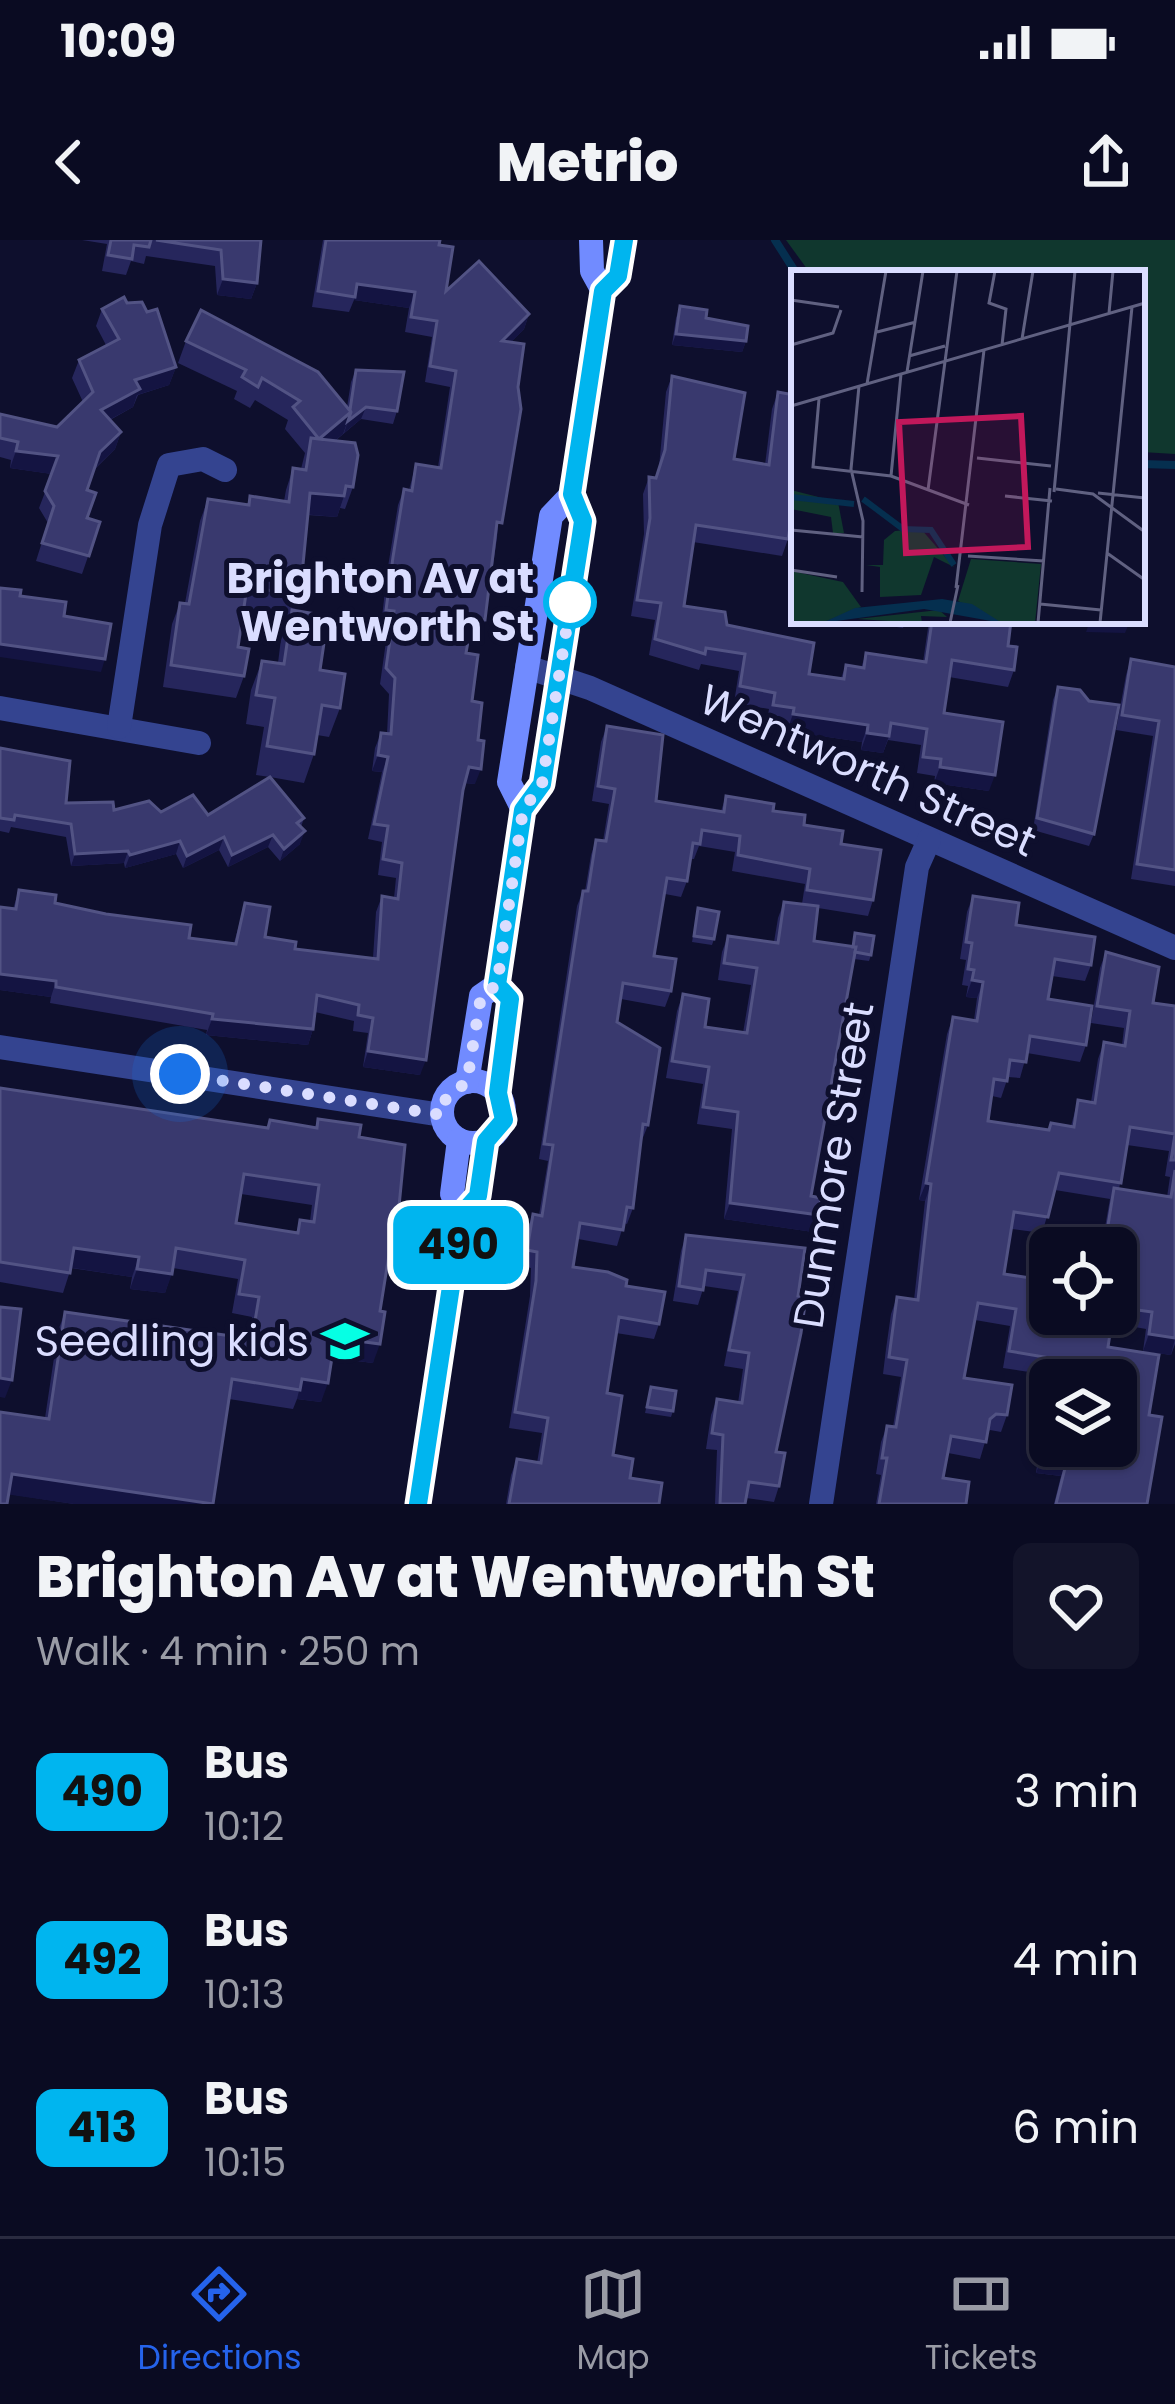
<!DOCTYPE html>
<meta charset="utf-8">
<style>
:root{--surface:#0a0b22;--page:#13142a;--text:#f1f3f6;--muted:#999ba5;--line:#2a2b40;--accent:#2563eb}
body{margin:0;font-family:Poppins,sans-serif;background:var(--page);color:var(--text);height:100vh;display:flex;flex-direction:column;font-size:45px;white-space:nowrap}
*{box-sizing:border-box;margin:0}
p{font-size:39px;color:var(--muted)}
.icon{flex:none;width:66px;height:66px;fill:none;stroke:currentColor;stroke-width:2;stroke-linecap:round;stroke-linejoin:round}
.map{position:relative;height:1264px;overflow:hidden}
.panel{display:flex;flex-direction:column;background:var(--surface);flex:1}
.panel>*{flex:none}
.badge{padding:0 24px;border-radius:18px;font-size:42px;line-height:78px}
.controls{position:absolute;left:1029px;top:987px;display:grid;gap:24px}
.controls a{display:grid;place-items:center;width:108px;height:108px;border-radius:18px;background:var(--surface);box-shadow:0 3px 9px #0004,0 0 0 3px var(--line);font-size:60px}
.you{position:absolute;width:60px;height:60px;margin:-30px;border:9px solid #fff;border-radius:50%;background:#1a73e8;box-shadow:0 0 0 18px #1a73e833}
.map>.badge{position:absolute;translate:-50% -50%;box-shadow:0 0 0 6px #fff}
.round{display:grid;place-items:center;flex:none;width:126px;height:126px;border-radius:18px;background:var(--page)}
.headline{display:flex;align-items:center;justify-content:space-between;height:204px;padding:0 36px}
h1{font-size:57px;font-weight:800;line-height:90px}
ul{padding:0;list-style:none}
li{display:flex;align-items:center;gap:36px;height:168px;padding:0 36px}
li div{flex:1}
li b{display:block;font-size:45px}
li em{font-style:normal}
li .badge{min-width:132px;font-weight:700;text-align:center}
.status{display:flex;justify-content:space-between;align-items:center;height:84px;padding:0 60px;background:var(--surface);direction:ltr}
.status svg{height:33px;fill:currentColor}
header{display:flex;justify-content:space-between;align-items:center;height:156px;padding:0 36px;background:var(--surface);font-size:54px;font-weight:800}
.tab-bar{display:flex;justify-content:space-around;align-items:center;height:168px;border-top:3px solid var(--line);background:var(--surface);font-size:33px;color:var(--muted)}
.tab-bar a{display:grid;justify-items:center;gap:6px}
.tab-bar .active{color:var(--accent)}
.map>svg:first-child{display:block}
</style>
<div class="status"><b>10:09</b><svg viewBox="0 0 49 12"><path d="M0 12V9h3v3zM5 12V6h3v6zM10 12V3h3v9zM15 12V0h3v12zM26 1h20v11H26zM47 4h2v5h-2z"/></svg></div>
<header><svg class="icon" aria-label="back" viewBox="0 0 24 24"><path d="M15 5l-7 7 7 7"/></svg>Metrio<svg class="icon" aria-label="share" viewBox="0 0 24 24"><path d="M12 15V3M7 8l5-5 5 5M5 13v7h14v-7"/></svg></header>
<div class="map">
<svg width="1175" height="1264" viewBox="0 0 1175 1264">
<rect width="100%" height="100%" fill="#0e0f2d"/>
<polygon fill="#10372e" points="786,0 1175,0 1175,214 1142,212 1142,33 810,33"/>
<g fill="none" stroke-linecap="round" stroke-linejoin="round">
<g stroke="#052f4f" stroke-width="8">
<polyline points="775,0 796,33"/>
<polyline points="1142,224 1175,225"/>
</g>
<g stroke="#344490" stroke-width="24">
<polyline points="527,427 590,448 1175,708"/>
<polyline points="0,468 199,503"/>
<polyline points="119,487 150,285 169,225 203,219 225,230"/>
<polyline points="0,807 442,875"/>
<polyline points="821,1264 917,627 929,600"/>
</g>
<g stroke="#718bff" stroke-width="24">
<polyline points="603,51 618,36 624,0"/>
<polyline points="523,570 509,542 551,276 572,254"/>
<polyline points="497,745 510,759 498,853"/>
<circle cx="473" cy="872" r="31"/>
<polyline points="467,842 481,756 497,745 523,570 541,544 581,295 583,281 572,254 603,51 592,31 591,0"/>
<polyline points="459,900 452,954 462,974"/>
<polyline points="418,1264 462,974 477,956 486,901"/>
</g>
</g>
<g fill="#26265c" fill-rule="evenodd">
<polygon points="82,0 261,0 257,43 251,59 217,55 215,26 146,16 144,24 131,21 126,35 102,31 107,4"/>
<polygon points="323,0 440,0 446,51 529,74 524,89 511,102 497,298 485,380 480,396 469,395 466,413 472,461 475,544 465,543 420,835 363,827 368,793 353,791 354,781 315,772 313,789 308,805 206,795 207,790 50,763 51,757 0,750 0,667 13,669 19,650 55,663 189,698 234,703 245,663 265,697 295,709 373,718 376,672 382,656 394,658 396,638 378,635 382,602 368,599 382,532 372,531 375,508 381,493 387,494 389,454 380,444 388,387 381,386 387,333 398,265 404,249 409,250 416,224 438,227 450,147 425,142 432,97 405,92 409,68 354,60 349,72 312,67"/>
<polygon points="127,63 176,127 169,145 138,155 133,167 110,180 121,192 115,209 95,229 87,250 87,278 100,282 82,334 36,321 48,283 39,268 52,234 10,228 11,220 0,217 0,174 57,187 83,162 72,138 79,120 106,105 96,86 102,69"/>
<polygon points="680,66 706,78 746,101 742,112 672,105 676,78"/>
<polygon points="186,101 347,167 351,142 356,130 397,171 393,184 361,179 335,201 353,247 345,269 340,268 337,277 308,275 300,355 295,370 320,430 340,468 329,497 317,495 314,514 304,543 270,537 304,578 301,587 300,604 280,621 268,607 228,627 219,610 183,628 176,614 125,628 124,623 71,626 66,597 11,587 9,593 0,591 0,508 66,563 114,570 208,575 270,537 256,535 264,487 246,484 251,450 262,421 278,423 281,399 289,376 244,369 238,407 244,436 236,458 163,447 172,384 180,363 185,363 200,281 208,259 247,265 250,256 284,261 286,250 293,228 301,229 305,213 285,189 288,180 255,160 250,168 234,159 237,151 178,123"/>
<polygon points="672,136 734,219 765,225 772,169 778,152 788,299 782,316 693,302 684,366 727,385 809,434 841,438 846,425 861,428 866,413 923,422 929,381 1011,381 1008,406 1014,430 1008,447 949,437 944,473 989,551 934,543 935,536 917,533 921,505 888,500 883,513 861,510 862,502 787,491 788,485 767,481 769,469 734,463 739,431 701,424 699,430 649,415 655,380 631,376 644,294 643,254 649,237 655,238 659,227 666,152"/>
<polygon points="859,381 905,381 903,388"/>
<polygon points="1131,419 1175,427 1175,646 1131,639 1153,496 1116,490 1126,435"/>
<polygon points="1058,447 1094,594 1089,606 1033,590 1053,460"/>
<polygon points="607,486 656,561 721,571 726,556 773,571 841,604 873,660 868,676 818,668 814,701 852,707 855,693 871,715 869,721 854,719 811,956 813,992 724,979 732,889 697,884 703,844 666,838 677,771 683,754 705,787 743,793 751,745 718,740 722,712 728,696 774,702 778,678 784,662 802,664 805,644 732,631 735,612 699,606 694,619 690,619 687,641 681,657 665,654 654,716 671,751 665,767 621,759 617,782 648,885 642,900 641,900 633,968 627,984 624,983 617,1006 578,999 573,1027 626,1046 659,1084 654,1099 616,1093 607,1153 613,1215 630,1238 659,1264 506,1264 511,1235 517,1219 537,1223 542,1193 509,1188 530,1056 531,1028 521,1026 527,990 533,974 539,975 548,921 539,919 577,666 583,651 585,651 591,615 596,600 603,601 609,564 592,561 601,502"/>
<path d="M973 656 1016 685 1091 725 1085 741 1052 736 1048 759 1086 805 1080 822 1027 813 1020 838 1008 837 1001 858 992 856 988 881 1048 890 1051 883 1071 886 1078 860 1091 862 1098 819 1104 802 1122 805 1124 788 1091 783 1100 728 1106 712 1153 763 1175 766V1104L1171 1115 1143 1111 1146 1089 1112 1083 1108 1107 1149 1175 1147 1264H1054L1061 1236 1036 1233 1043 1184 1049 1167 1050 1206 1116 1140H1062V1137L1003 1128 1010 1086 975 1080 964 1138 1007 1175 1001 1192 990 1190 988 1192 980 1219 948 1213 943 1238 966 1264H876L881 1235 876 1234 881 1202 887 1186 893 1187 901 1137 883 1134 886 1109 891 1074 897 1057 914 1060 925 961 919 960 947 794 953 777 974 780 977 758 966 757 968 746 962 745 966 720 960 719 967 672ZM1127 905 1169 911 1165 936 1170 937 1167 957 1119 949ZM1055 950 1110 959 1102 1004 1094 1003 1092 1008H1116V1074H1050V1033L1049 1041 1004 1034 1012 989 1042 993Z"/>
<polygon points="698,668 714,699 712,705 692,702"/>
<path d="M0 848 267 888 270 880 315 887 318 879 359 897 389 1016 373 1123 332 1118 321 1162 297 1159 293 1169 229 1159 74 1264 9 1254 0 1264 45 1178 58 1091 65 1072 248 1099 252 1077 232 1073 238 1039 173 1028 165 1053 130 1049 132 1037 71 1028 63 1053 0 1042ZM241 954 312 965 310 981 300 980 296 993 236 983Z"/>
<polygon points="686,995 805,1008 776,1212 779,1246 774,1262 746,1258 745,1264 715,1264 717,1210 706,1209 711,1175 717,1159 738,1163 743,1129 724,1126 738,1051 704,1046 698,1065 673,1061 681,1011"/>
<polygon points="651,1147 673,1171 671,1177 645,1173"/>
</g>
<g fill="#141442">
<polygon points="223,39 257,43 251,59 217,55"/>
<polygon points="357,44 415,52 409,68 354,60"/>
<polygon points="529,74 524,89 497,117 502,101"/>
<polygon points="676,94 746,101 742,112 672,105"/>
<polygon points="176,127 169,145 137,155 133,167 94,188 101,170 135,140"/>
<polygon points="366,167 361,179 344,193 348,181"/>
<polygon points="351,172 343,194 311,220 319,199"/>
<polygon points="121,192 115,209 94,229 100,212"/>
<polygon points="16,211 58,216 52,234 10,228"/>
<polygon points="310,253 344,256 337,277 302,274"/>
<polygon points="386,370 394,371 388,387 381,386"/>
<polygon points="1090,381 1130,381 1125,393 1086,392"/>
<polygon points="0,404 105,419 101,432 0,417"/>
<polygon points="793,474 868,485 862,502 787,491"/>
<polygon points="867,493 889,496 883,513 861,510"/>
<polygon points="378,515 388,517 382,532 372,531"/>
<polygon points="469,527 481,529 475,544 463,543"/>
<polygon points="940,527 995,535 989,551 934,543"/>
<polygon points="305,591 300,604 280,621 284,609"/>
<polygon points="273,595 268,607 228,627 232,615"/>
<polygon points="224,597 219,610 183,628 187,616"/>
<polygon points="180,601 176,614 125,628 130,615"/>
<polygon points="128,611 124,623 71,626 75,614"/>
<polygon points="0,734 56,741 51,757 0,750"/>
<polygon points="972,740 983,742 977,758 966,757"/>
<polygon points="212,779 313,789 308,805 206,795"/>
<polygon points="368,811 426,820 420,835 363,827"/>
<polygon points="926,943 931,944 925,961 919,960"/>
<polygon points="730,963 819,975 813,992 724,979"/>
<polygon points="74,1008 139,1017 132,1037 67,1027"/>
<polygon points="137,1029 172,1034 165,1053 130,1049"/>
<polygon points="1149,1094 1175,1098 1171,1115 1143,1111"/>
<polygon points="335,1098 380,1104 373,1123 328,1117"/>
<polygon points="0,1138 12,1140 5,1158 0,1157"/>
<polygon points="302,1139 328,1143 321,1162 297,1159"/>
<polygon points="1042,1216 1067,1220 1061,1236 1036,1233"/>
<polygon points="12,1234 211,1264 74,1264 5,1254"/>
</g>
<g fill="#39396e" stroke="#525384" stroke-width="3" fill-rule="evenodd">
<polygon points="111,0 151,0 149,7 134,5 132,19 108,15"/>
<polygon points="156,0 261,0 257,43 223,39 221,10"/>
<polygon points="326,0 440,0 439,5 453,7 446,51 479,21 529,74 502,101 524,104 518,147 521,169 502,283 497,282 485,380 472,379 466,413 478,415 472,461 482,463 478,500 484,501 481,529 469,527 463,550 426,820 368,811 373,778 358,775 359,765 317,755 313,789 212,779 213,774 56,747 56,741 0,734 0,667 16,669 19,650 56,655 55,663 106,674 191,685 189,698 236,704 245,663 270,667 265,697 296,702 295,709 378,719 382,656 398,659 402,623 383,619 388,586 374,584 388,517 378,515 381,493 391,494 395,438 386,428 394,371 386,370 393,317 404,249 412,251 416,224 441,228 456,131 430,126 437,81 411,77 415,52 357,44 355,57 318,51"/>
<polygon points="124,57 127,63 142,62 147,72 157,69 176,127 135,140 140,149 101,170 121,192 100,212 87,250 96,253 87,278 100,282 89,316 42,303 54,266 45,251 58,216 16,211 18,202 0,198 0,174 57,187 93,152 79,120 119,99 102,69"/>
<polygon points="680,66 707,70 706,78 748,86 746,101 676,94"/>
<polygon points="201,70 318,132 351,172 319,199 355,203 358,215 353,247 346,246 344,256 310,253 300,355 247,347 238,407 249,409 244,436 171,425 180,363 189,364 208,259 249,265 250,256 289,262 293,228 306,230 311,198 319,199 293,167 300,161 262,138 258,147 242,137 246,130 186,101"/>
<polygon points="356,130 404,132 397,171 366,167 348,181 351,172 350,170"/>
<polygon points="672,136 745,153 734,219 769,225 778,152 794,155 794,263 788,299 696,285 684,366 725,372 727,385 814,403 809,434 844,439 846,425 864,428 866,413 926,422 932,381 1011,381 1008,406 1017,407 1014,430 952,420 944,473 1003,482 995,535 940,527 941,519 923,517 927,489 891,483 889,496 867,493 868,485 793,474 794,468 773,465 775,453 740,446 745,414 706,408 705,414 655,399 661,363 637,360 650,278 649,237 656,238 665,210"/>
<polygon points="0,348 21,350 20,356 66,362 64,376 111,384 105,419 0,404"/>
<polygon points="292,370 328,376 320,430 345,434 340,468 322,465 314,514 267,506 275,458 256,455 262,421 284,424"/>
<polygon points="1131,419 1175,427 1175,630 1137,624 1159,481 1122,475"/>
<polygon points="1058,447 1080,450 1089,461 1119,465 1094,594 1037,578"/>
<polygon points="607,486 663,495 656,561 724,572 726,556 774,564 773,571 805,575 804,585 843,591 841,604 881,610 873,660 807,650 810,629 738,615 740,596 702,590 700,604 693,603 687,641 667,638 654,716 676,719 671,751 623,743 617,782 660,808 648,885 643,884 633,968 627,967 623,990 580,983 573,1027 608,1032 627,1040 626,1046 665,1052 659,1084 619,1077 607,1153 622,1156 613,1215 633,1219 630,1238 662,1243 659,1264 509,1264 517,1219 541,1223 548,1178 515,1172 536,1041 537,1012 527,1010 533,974 542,976 553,905 544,904 583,651 588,651 596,600 606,601 615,549 598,546"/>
<polygon points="0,508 70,521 66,563 113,562 114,570 149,561 161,572 193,555 208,575 270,537 304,578 297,583 305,591 284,609 273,595 232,615 224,597 187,616 180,601 130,615 128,611 75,614 71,584 15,575 14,580 0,578"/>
<polygon points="973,656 1019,663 1016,685 1095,697 1091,725 1055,719 1048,759 1092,766 1086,805 1030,796 1026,822 1010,820 1007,841 994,839 988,881 1049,890 1051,883 1074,887 1078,860 1095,863 1104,802 1125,806 1130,771 1097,766 1106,712 1159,727 1153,763 1175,766 1175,920 1171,920 1175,894 1130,887 1121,943 1059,933 1048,977 1014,972 1004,1034 1050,1041 1050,1074 1113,1074 1108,1107 1159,1115 1149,1175 1162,1177 1147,1264 1056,1264 1067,1220 1042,1216 1049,1167 1050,1206 1116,1206 1116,1140 1065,1140 1068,1121 1009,1111 1016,1069 978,1063 964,1138 1012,1145 1007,1175 996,1174 990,1179 986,1202 951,1196 943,1238 969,1242 966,1264 879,1264 887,1218 882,1218 887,1186 896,1187 907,1120 889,1117 897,1057 918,1060 931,944 926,943 953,777 977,781 983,742 972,740 974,730 968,729 972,703 966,702"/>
<polygon points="784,662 818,666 814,701 856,707 811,956 821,958 819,975 730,963 738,872 703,867 709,827 672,821 683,754 709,759 705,787 747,793 757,728 724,723 728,696 778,703"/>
<polygon points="698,668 719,672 714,699 694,696"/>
<polygon points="855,693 874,696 871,715 855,712 856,707 853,707"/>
<path d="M0 848 268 888 270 880 317 888 318 879 361 885 359 897 405 905 396 997 392 996 380 1071 385 1072 380 1104 335 1098 328 1143 302 1139 300 1150 232 1139 213 1264 12 1234 7 1264H0V1172L49 1179 65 1072 252 1099 259 1057 239 1054 245 1020 176 1008 172 1034 137 1029 139 1017 74 1008 70 1033 0 1022ZM244 934 319 945 314 982 300 980 298 993 236 983Z"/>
<polygon points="1175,930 1175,1098 1149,1094 1152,1072 1116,1067 1116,1008 1093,1008 1094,1003 1105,1004 1114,948 1171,957"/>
<polygon points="686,995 805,1008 798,1056 806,1057 801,1093 776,1212 785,1213 779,1246 749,1242 745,1264 720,1264 723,1195 712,1193 717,1159 742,1163 749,1113 729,1110 744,1035 706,1030 703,1050 679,1046"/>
<polygon points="0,1067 21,1069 12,1140 0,1138"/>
<polygon points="651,1147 676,1151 673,1171 647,1167"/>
</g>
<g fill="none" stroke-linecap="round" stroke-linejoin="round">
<defs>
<polyline id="line" points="418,1264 462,974 478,956 486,901 504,880 498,853 510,759 497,745 523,570 542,544 581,295 583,281 572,254 603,51 618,36 624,0"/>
</defs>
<use href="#line" stroke="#fff" stroke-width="27"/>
<use href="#line" stroke="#00b5ef" stroke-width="18"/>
<polyline stroke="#daddff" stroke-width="12" stroke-dasharray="0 21.6" points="180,834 442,875 446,858 467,842 481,756 497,745 523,570 542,544 574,341 570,362"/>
</g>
<defs>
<symbol id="school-bare" viewBox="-9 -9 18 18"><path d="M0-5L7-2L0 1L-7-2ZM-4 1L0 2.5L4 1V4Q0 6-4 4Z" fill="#06ffe4" stroke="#0e0f2d" stroke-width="2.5" paint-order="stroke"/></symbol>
</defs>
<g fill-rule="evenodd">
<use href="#school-bare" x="312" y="1068" width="66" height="66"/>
</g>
<circle fill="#fff" stroke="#00b5ef" stroke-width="6" cx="570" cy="362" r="24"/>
<g text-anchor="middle" stroke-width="10" stroke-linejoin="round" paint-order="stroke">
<g font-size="42" font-weight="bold" fill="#daddff" stroke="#0e0f2d" text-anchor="end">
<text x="534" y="353">Brighton Av at<tspan x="534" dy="48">Wentworth St</tspan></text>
</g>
<g font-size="42" fill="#daddff" stroke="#0e0f2d">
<text transform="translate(868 530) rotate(24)" y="15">Wentworth Street</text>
<text transform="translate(833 925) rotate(-81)" y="15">Dunmore Street</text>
</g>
<g font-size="42" fill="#daddff" stroke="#0e0f2d" text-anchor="end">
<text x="309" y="1116">Seedling kids</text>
</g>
</g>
<g transform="translate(791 30)">
<rect width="354" height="354" fill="#0e0f2d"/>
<path d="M0 220 47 232 53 263H42L40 247 0 239ZM130 259 163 297 143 287 130 325 89 327V297L75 295H92L93 270 104 261ZM180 289 250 294 244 353H211L167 331ZM0 301 52 312 70 337 31 353H0ZM148 340 156 347 130 346 131 353 66 349Z" fill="#10372e"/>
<path d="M151 329 181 334 211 353 133 339 31 353 64 338Z" fill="#052f4f"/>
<path fill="none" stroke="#052f4f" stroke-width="6" d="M0 227 63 234M72 229 112 259 140 260 163 295"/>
<path fill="none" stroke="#606181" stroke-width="3" d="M204 1 198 33 215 39 211 75M0 30 48 37M318 43 322 1M86 62 125 52M231 69 242 1M0 75 42 63 50 40M118 86 154 76M116 102 132 1M76 114 95 1M68 116 60 199 72 251 71 322M28 129 22 197 100 206 178 235M0 136 354 33M186 188 260 196M100 206 110 104M265 219 302 224 354 262M137 220 166 1M263 222 284 1M307 223 354 228M214 226 261 231M0 260 72 267M316 283 354 310M177 286 253 291M0 300 46 307M165 318 193 80M249 334 310 340M159 353 167 315M247 353 259 218M309 353 341 37"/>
<path fill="#c2185b" fill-opacity="0.15" stroke="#c2185b" stroke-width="6" d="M230 146 237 277 115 283 108 152Z"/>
<rect width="354" height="354" fill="none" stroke="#daddff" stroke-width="6"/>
</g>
</svg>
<div class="controls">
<a><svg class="icon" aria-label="locate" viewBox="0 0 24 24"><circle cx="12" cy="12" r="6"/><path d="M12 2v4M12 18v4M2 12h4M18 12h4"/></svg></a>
<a><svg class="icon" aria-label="layers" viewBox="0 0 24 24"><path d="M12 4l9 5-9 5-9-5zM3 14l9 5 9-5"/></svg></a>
</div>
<div class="you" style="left:180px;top:834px"></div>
<b class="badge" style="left:458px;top:1005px;background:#00b5ef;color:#111">490</b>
</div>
<section class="panel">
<div class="headline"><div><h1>Brighton Av at Wentworth St</h1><p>Walk · 4 min · 250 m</p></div><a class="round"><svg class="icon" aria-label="heart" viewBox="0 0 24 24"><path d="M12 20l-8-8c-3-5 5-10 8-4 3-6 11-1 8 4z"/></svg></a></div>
<ul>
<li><span class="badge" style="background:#00b5ef;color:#111">490</span><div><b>Bus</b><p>10:12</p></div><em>3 min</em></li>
<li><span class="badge" style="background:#00b5ef;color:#111">492</span><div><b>Bus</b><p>10:13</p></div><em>4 min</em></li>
<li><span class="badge" style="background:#00b5ef;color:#111">413</span><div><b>Bus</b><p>10:15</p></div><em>6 min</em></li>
</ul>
</section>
<nav class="tab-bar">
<a class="active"><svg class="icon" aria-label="directions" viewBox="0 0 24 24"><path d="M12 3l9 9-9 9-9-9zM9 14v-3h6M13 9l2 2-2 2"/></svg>Directions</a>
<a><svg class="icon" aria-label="map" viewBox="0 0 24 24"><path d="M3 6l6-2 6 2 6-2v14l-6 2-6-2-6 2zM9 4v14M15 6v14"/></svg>Map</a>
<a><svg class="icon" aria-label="tickets" viewBox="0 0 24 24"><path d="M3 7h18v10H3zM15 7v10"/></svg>Tickets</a>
</nav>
